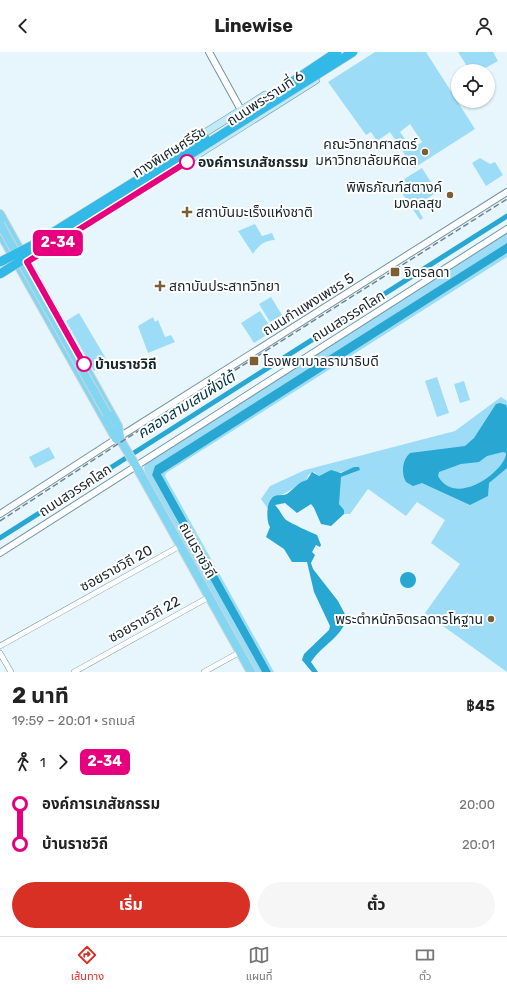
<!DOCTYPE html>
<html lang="th">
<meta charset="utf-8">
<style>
:root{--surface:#fff;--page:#f6f6f6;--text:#222;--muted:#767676;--line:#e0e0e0;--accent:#d93025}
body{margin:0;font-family:Rubik,"Noto Sans Thai",sans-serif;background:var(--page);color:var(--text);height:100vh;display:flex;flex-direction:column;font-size:15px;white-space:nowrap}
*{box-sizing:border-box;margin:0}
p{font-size:13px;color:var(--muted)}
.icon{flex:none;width:22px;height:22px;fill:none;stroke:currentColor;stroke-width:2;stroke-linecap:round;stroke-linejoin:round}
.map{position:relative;height:620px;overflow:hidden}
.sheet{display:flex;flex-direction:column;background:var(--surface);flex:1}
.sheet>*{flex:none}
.badge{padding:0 8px;border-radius:6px;font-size:14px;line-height:26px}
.tools{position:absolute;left:451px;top:12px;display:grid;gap:8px}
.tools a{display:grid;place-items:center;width:44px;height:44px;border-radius:50%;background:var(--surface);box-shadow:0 1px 3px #0004;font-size:20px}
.map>.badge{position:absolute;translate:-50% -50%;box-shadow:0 0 0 2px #fff}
.legs{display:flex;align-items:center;gap:6px;height:44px;padding:0 12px;font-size:13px}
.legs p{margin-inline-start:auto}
.summary{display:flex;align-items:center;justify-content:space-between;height:68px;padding:0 12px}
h1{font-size:22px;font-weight:700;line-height:30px}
.primary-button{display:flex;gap:8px;margin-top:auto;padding:8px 12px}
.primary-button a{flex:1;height:46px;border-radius:24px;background:var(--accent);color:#fff;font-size:16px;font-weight:700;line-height:46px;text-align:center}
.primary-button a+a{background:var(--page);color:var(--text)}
ul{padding:0 12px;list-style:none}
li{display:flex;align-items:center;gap:14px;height:40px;font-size:15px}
li i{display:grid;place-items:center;width:6px;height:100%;margin:0 5px;background:currentColor}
li i::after{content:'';width:10px;height:10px;margin:-5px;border:3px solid;border-radius:50%;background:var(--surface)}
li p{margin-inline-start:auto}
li:first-child i{background:linear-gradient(#0000 50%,currentColor 0)}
li:last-child i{background:linear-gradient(currentColor 50%,#0000 0)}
header{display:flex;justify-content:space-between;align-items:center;height:52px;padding:0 12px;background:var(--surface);font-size:18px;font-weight:700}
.dock{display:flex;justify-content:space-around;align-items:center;height:56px;border-top:1px solid var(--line);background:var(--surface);font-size:11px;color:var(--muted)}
.dock a{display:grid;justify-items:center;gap:2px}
.dock .current{color:var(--accent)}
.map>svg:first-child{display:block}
</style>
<header><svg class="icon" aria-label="back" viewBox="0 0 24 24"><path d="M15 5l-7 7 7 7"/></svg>Linewise<svg class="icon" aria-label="person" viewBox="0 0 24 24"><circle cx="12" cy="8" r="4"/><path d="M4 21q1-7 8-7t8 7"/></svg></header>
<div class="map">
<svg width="507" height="620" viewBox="0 0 507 620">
<rect width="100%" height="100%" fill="#e7f6fd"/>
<g fill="#9ddcf7" fill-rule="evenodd">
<path d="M375 0H426L475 77 414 116 390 80 377 89 371 80 366 83 328 30ZM410 72 422 90 412 97 400 80Z"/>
<polygon points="458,0 493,0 498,9 480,19 470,19"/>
<polygon points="480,106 490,112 495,110 503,123 486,134 472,111"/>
<polygon points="422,116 437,140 416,154 423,166 420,168 396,132"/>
<path d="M255 172 262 184 272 181 275 188C265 188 258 194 253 202L238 179Z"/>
<polygon points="507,180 507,191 155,415 152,423 262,620 255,620 146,424 144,416 145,412"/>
<polygon points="507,201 507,205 166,421 165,424 274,620 271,620 161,422"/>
<polygon points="271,245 282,263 270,270 259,252"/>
<polygon points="260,259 273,279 254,291 241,271"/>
<polygon points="79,261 108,310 94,319 66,269"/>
<polygon points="153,265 155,270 158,268 165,285 171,283 175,290 148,301 138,274"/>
<polygon points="437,325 449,361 437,365 425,329"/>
<polygon points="464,329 470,348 460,351 454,332"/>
<path d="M501 345 507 349V620L425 561 460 512 431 491 445 468 417 450 406 464 368 437 350 462H344V458L339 452C339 444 339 431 341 425L360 418 354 415C340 424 330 417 319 424L314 420 308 423 307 428C293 435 287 443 271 446L268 457 261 447 270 434 305 418 455 379Z"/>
<polygon points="49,395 55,406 35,416 29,405"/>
</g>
<g fill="#27a7d1" fill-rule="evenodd">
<polygon points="507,191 507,201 161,422 271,620 262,620 152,423 155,414"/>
<path d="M500 351 506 353 507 356V416L489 431 488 444 470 453 422 431 413 434 406 430C401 421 402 408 410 401L465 394 474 386 496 352ZM503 400 506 401C507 417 456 457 438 424L439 420 461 412 479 410 487 404Z"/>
<path d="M354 415H359L360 418 341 425 339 452 344 458V462L331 474 321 472 314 456 311 452 297 461 285 451 275 453C279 457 281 462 285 467 288 470 312 481 317 483L321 493 320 495 316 493 312 500 315 503 311 511 313 517 338 549 347 566C341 586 322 593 311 610L318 620H312L302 608 304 602 329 578 330 574 314 540 307 510H292L284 497 266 485 270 475C266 469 266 450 273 445 277 442 283 444 287 442 294 437 298 430 307 428L312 420 319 424 331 418 341 421Z"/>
<circle cx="408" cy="528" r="8"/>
</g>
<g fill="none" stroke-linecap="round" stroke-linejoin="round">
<polyline stroke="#27a7d1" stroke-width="5" points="0,486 507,164"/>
<defs>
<g id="minor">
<polyline points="0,594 180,494"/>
<polyline points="0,601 11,620"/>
<polyline points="74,620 209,545"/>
<polyline points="204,620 240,600"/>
</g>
<g id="tertiary">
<polyline points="209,0 241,58"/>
<polyline points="121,384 507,140"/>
<polyline points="0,462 116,387"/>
<polyline points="0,501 507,177"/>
</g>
<g id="secondary">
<polyline points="165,106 265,43"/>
<polyline points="42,201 316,28"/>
</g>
<g id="primary">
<polyline points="0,162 118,374 121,389"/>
<polyline points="0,181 116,387 121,389 136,414 251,620"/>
</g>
</defs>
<use href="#minor" stroke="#7095a5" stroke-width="6"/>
<use href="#tertiary" stroke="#7095a5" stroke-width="8"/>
<use href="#secondary" stroke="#7095a5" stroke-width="8"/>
<use href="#primary" stroke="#d1d4d5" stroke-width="10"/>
<use href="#minor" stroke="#fff" stroke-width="5"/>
<use href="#tertiary" stroke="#fff" stroke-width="6"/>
<use href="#secondary" stroke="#c1eaf8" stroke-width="7"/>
<use href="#primary" stroke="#83d6f1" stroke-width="8"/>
<polyline stroke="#75848b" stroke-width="1.5" stroke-dasharray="6 3" stroke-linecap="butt" points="0,469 121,390 507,147"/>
<defs>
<polyline id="primary-bridge" points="0,172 107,362"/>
<g id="motorway-bridge">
<polyline points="235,68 337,0"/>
<polyline points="0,210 31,194 205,86"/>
<polyline points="0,222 353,0"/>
</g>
</defs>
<use href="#primary-bridge" stroke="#d1d4d5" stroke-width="10" stroke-linecap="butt"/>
<use href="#motorway-bridge" stroke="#d1d4d5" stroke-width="10" stroke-linecap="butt"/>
<use href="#primary-bridge" stroke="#83d6f1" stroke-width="8"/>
<use href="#motorway-bridge" stroke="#31bae7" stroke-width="9"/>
</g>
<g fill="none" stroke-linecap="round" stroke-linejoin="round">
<defs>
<polyline id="line-1" points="84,312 27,210 187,110"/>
</defs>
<use href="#line-1" stroke="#fff" stroke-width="9"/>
<use href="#line-1" stroke="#e6007e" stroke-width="6"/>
</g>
<g fill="#7b5e32" stroke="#fff" stroke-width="1.5">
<circle cx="425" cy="100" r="4"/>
<circle cx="450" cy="143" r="4"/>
<path d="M185 154h4v4h4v4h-4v4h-4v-4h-4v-4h4z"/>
<rect x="390" y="215" width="10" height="10" rx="2"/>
<path d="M158 228h4v4h4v4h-4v4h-4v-4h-4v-4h4z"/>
<rect x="249" y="304" width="10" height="10" rx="2"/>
<circle cx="491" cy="567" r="4"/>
</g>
<g fill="#fff" stroke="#e6007e" stroke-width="2">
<circle cx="187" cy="110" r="7"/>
<circle cx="84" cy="312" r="7"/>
</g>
<g text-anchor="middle" stroke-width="4" stroke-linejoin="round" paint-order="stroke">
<g font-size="14" fill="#18272d" stroke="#fff">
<text transform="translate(265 46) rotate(-33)" y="5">ถนนพระรามที่ 6</text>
<text transform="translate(169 100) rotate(-32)" y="5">ทางพิเศษศรีรัช</text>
<text transform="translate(308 252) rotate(-32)" y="5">ถนนกำแพงเพชร 5</text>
<text transform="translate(348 264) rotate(-32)" y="5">ถนนสวรรคโลก</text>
<text transform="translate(75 438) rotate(-33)" y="5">ถนนสวรรคโลก</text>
<text transform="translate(198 498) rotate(61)" y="5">ถนนราชวิถี</text>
<text transform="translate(116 516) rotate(-29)" y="5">ซอยราชวิถี 20</text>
<text transform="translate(144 567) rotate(-29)" y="5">ซอยราชวิถี 22</text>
</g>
<g font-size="14" fill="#18272d" stroke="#fff" text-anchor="start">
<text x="417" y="97" text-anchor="end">คณะวิทยาศาสตร์<tspan x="417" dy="16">มหาวิทยาลัยมหิดล</tspan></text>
<text x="442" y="140" text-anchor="end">พิพิธภัณฑ์สตางค์<tspan x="442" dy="16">มงคลสุข</tspan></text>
<text x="196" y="165">สถาบันมะเร็งแห่งชาติ</text>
<text x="404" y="225">จิตรลดา</text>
<text x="169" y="239">สถาบันประสาทวิทยา</text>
<text x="263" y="314">โรงพยาบาลรามาธิบดี</text>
<text x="483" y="572" text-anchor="end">พระตำหนักจิตรลดารโหฐาน</text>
</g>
<g font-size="14" font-weight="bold" fill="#18272d" stroke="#fff" text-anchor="start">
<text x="198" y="115">องค์การเภสัชกรรม</text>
<text x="95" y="317">บ้านราชวิถี</text>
</g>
<g font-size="15" font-style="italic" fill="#003547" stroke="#fff">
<text transform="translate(186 353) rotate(-32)" y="5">คลองสามเสนฝั่งใต้</text>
</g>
</g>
</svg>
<div class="tools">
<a><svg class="icon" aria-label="locate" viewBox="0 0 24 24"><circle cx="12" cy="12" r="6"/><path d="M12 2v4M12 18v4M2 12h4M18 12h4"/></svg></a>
</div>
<b class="badge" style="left:58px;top:191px;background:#e6007e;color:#fff">2-34</b>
</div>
<section class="sheet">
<div class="summary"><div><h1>2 นาที</h1><p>19:59 – 20:01 · รถเมล์</p></div><b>฿45</b></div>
<div class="legs"><svg class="icon" aria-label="walk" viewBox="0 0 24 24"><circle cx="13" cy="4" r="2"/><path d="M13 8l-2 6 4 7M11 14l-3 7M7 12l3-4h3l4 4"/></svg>1<svg class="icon" aria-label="forward" viewBox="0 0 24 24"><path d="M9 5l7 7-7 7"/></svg><b class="badge" style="background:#e6007e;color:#fff">2-34</b></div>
<ul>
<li><i style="color:#e6007e"></i><b>องค์การเภสัชกรรม</b><p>20:00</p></li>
<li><i style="color:#e6007e"></i><b>บ้านราชวิถี</b><p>20:01</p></li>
</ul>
<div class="primary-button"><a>เริ่ม</a><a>ตั๋ว</a></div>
</section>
<nav class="dock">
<a class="current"><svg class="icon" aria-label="directions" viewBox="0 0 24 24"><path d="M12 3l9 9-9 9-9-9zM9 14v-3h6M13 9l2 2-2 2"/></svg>เส้นทาง</a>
<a><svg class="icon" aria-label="map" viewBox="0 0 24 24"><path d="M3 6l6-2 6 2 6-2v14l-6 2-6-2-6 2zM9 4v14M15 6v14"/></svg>แผนที่</a>
<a><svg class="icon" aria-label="tickets" viewBox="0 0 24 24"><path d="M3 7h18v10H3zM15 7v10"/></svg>ตั๋ว</a>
</nav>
